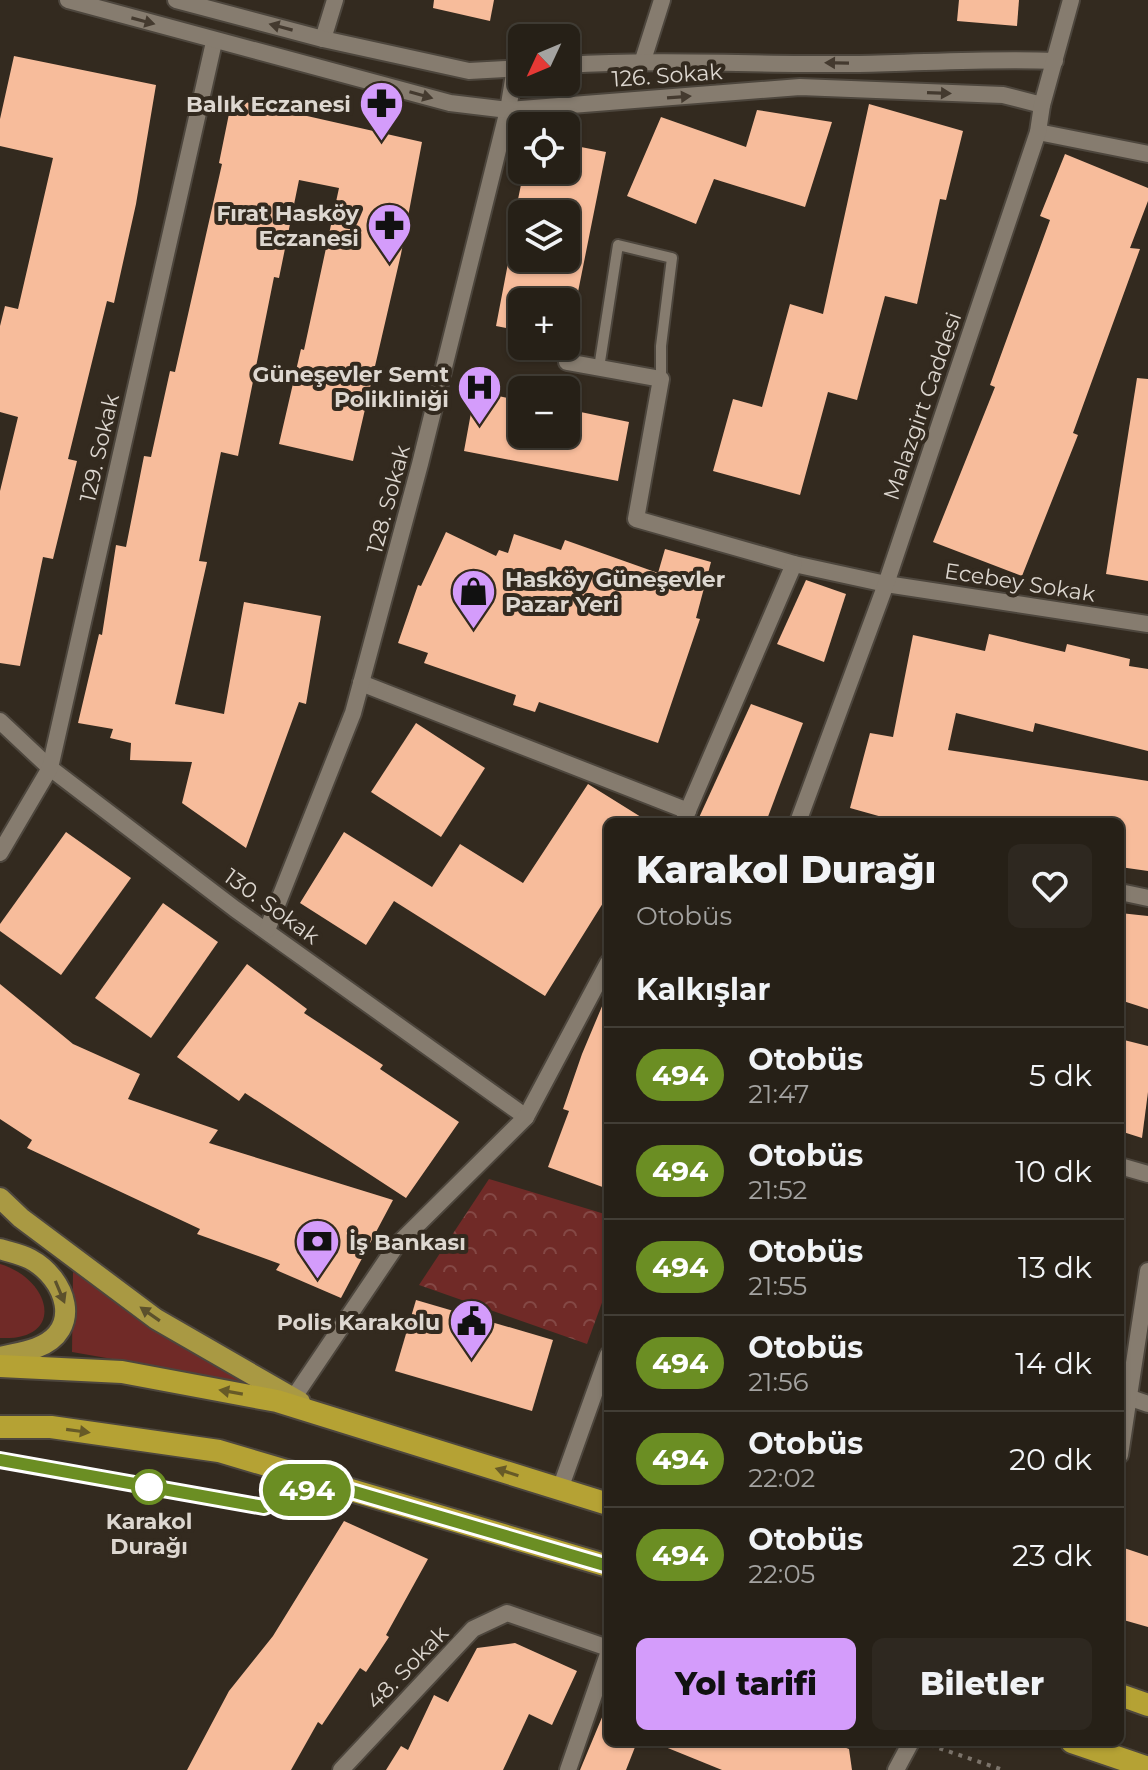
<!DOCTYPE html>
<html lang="tr">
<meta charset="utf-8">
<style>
:root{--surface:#262017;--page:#2e2820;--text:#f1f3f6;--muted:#a4a3a1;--line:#423e36;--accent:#d49cfb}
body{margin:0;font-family:Montserrat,sans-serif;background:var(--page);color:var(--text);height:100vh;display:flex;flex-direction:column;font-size:30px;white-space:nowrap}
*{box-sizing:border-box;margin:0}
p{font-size:26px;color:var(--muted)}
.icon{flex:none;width:44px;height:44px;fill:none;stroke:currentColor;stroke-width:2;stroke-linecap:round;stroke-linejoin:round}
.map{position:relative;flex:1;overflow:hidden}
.panel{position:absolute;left:604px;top:818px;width:520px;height:928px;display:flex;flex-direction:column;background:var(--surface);border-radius:12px;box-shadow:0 2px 6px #0004,0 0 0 2px var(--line)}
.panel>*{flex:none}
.badge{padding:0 16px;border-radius:26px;font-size:28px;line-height:52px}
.needle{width:52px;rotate:226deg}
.controls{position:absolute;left:508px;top:24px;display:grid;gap:16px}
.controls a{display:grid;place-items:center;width:72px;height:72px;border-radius:12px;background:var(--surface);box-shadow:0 2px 6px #0004,0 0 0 2px var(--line);font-size:40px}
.map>.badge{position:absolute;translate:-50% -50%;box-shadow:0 0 0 4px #fff}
h2{padding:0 32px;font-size:30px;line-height:72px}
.round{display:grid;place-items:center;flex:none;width:84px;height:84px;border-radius:12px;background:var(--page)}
.headline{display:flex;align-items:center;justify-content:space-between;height:136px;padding:0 32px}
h1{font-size:38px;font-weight:800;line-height:60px}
.button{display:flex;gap:16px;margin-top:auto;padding:16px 32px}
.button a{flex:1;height:92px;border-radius:12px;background:var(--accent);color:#111;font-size:32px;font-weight:800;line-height:92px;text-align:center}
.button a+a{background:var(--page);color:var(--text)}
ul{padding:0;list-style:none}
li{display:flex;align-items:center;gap:24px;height:96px;padding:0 32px;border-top:2px solid var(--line)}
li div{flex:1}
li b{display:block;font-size:30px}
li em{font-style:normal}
li .badge{min-width:88px;font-weight:700;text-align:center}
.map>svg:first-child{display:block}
</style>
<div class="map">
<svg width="1148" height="1770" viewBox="0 0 1148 1770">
<defs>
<pattern id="park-crowns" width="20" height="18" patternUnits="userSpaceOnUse" patternTransform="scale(2)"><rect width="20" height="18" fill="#702a27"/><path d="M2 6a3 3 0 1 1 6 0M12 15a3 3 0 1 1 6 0" fill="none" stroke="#844845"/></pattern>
</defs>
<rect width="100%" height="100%" fill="#332a1f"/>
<g fill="#702a27">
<path d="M0 1264C51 1279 67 1341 0 1338Z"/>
<polygon points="73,1272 244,1382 72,1352"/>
</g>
<polygon fill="url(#park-crowns)" points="489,1179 608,1215 608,1286 587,1344 419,1285"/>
<g fill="#f7bc9b">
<polygon points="434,0 494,0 490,21 433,8"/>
<polygon points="959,0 1019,0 1017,26 957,21"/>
<polygon points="14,56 156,85 136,204 114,303 107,301 68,459 77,461 53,559 43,557 20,666 0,663 0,491 18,417 0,412 0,326 5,306 18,309 53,158 0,146 0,119"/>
<polygon points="232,99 422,142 401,254 353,461 279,444 301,349 304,350 339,188 299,180 279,278 274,277 238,456 221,452 199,561 207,562 175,704 224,714 244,602 321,616 306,704 299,702 246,848 182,803 192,762 130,760 131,743 110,738 113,729 78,723 99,634 102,635 116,545 126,547 144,456 151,457 170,371 175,372 222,164 219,163"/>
<polygon points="869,104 963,131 946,200 940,199 917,304 885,296 857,400 828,392 800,495 713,471 733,399 762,407 790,304 823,314"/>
<polygon points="757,110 832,122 805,207 714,179 696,224 627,196 661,117 746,147"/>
<polygon points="566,144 606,152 576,302 522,302 522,331 496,326 509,258 566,258 566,214 515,214 524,170 566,170"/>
<polygon points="1065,154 1148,188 1148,201 1130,248 1140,249 1073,433 1078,435 1022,576 933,542 995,387 990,385 1050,220 1040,216"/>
<polygon points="1137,378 1148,379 1148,581 1106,574"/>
<polygon points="475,391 522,401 522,434 566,434 566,409 629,422 618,481 464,451"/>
<polygon points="446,532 496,556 499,550 508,553 514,534 561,550 565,540 658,573 665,549 711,562 696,618 700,619 658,743 539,702 535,712 513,705 516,695 424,663 428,653 398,643 418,585 421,586"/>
<polygon points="806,580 846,594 824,662 777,644"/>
<polygon points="989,634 1065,652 1067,644 1130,659 1129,666 1148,669 1148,751 1035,723 1033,732 956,713 948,750 1148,781 1148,871 1120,867 1120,822 900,822 850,808 870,733 893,737 913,635 985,651"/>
<polygon points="751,704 803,723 766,822 697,822"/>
<polygon points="416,723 485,768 441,837 371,792"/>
<polygon points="588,784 649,822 608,822 608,895 545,996 394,901 366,945 300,903 344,832 432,887 460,844 523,883"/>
<polygon points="66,832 131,878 61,975 0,931 0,924"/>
<polygon points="163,903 218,942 151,1038 95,998"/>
<polygon points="1120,913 1148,916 1148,1009 1120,1000"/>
<polygon points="247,964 307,1009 304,1013 383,1065 380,1069 459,1122 406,1198 245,1093 239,1101 177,1057"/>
<polygon points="0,984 73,1044 140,1074 128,1099 218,1130 209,1143 393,1200 341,1298 276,1270 280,1264 197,1234 200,1229 27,1148 32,1140 0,1119"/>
<polygon points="608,992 608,1189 548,1167 569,1111 563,1109 582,1054"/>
<polygon points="1120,1039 1148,1046 1148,1092 1142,1138 1120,1131"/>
<polygon points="416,1300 553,1340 532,1411 395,1371"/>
<polygon points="344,1521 428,1559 386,1635 389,1637 366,1672 360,1668 322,1725 318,1722 291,1770 187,1770 229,1691 273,1636"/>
<polygon points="1124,1548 1148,1556 1148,1627 1120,1619 1120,1561"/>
<polygon points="515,1643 577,1671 552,1725 529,1714 503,1770 386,1770 401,1746 408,1750 434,1695 448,1702 477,1648"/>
<polygon points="608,1703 608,1742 637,1742 626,1770 580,1770"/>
<polygon points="653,1742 830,1742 849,1749 852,1770 722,1770"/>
</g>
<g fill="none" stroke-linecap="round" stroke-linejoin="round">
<defs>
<g id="service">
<polyline points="599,368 618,245 672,258 661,346 661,379"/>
<polyline points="0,1460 264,1507 321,1484"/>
</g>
<g id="minor">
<polyline points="323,39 335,0"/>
<polyline points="643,60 662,0"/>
<polyline points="1038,132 1148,154"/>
<polyline points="567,362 661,379 636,519 794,564 886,584 1148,624"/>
<polyline points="361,683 688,811"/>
<polyline points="0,721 50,768 235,909 526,1117"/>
<polyline points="683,822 794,564"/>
<polyline points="0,853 50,768 214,42"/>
<polyline points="1120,892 1148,898"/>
<polyline points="267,930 353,713 420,464 508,110 515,68"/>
<polyline points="1120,1166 1148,1174"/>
<polyline points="1122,1395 1148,1404"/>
<polyline points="292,1400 396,1246 526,1117 608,963"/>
<polyline points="1120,1455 1148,1271"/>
<polyline points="341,1770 473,1629 507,1613 608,1648"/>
<polyline points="568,1770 608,1654"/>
</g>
<g id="tertiary">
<polyline points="68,0 450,103 508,110 800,87 1003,95 1042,105"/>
<polyline points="176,0 323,39 469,71 522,68"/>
<path d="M566 65C664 59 761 65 859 64 925 63 989 58 1055 61"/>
<polyline points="798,822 886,584 1038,132 1042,105 1071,0"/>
<polyline points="560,1489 608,1355"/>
<polyline points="896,1770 911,1742"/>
</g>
<g id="primary">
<polyline points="0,1198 21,1218 156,1319 300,1402"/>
<path d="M0 1249C9 1252 21 1254 30 1259 66 1278 84 1330 36 1348 25 1352 12 1354 0 1357"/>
</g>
<g id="trunk">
<polyline points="0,1366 122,1372 277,1401 608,1504"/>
<polyline points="0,1427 51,1427 219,1451 608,1566"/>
<polyline points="1120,1695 1148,1705"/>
<polyline points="1072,1742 1148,1768"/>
</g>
</defs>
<use href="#service" stroke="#4d463d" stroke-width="14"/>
<use href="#minor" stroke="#4d463d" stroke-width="20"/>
<use href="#tertiary" stroke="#4d463d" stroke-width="20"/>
<use href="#primary" stroke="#4d463d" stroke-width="24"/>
<use href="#trunk" stroke="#4d463d" stroke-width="26"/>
<polyline stroke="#7c746b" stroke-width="4" stroke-dasharray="4 6" stroke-linecap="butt" points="930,1745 1003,1770"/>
<use href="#service" stroke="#867c6f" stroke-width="10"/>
<use href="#minor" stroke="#867c6f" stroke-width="16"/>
<use href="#tertiary" stroke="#867c6f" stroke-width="16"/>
<use href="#primary" stroke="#a99943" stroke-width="20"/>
<use href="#trunk" stroke="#b5a234" stroke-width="22"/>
</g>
<defs><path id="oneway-solid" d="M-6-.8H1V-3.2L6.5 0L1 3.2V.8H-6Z" transform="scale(2)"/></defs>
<g fill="#443a2f">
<use href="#oneway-solid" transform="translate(143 21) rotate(15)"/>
<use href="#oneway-solid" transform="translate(281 27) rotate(-165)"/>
<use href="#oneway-solid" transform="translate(837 63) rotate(-179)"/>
<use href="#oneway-solid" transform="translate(939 93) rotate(2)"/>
<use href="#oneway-solid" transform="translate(421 95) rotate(16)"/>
<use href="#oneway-solid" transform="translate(679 97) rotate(-4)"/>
</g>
<g fill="#5c512c">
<use href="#oneway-solid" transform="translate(60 1292) rotate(67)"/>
<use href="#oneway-solid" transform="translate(150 1314) rotate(-145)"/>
</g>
<g fill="#675a27">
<use href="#oneway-solid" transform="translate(231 1392) rotate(-170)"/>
<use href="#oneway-solid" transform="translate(78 1431) rotate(8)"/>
<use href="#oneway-solid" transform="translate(507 1472) rotate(-162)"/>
</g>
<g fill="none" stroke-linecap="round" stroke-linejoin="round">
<defs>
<polyline id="line" points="0,1460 264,1507 324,1483 608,1566"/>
</defs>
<use href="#line" stroke="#fff" stroke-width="18"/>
<use href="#line" stroke="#6b8e23" stroke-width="12"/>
</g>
<defs>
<symbol id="pharmacy-pin" viewBox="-11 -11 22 30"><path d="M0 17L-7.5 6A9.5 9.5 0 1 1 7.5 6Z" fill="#d49cfb" stroke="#332a1f"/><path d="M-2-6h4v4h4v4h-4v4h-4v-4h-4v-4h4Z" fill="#111"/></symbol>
<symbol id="hospital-pin" viewBox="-11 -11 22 30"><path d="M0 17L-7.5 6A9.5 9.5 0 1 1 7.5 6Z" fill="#d49cfb" stroke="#332a1f"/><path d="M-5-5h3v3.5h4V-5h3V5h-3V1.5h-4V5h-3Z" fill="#111"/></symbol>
<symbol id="shop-pin" viewBox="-11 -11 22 30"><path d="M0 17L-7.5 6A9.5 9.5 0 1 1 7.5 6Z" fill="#d49cfb" stroke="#332a1f"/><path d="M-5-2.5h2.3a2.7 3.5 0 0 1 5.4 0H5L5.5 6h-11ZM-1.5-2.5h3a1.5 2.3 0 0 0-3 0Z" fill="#111"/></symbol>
<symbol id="bank-pin" viewBox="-11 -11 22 30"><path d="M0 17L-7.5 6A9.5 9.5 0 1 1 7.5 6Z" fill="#d49cfb" stroke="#332a1f"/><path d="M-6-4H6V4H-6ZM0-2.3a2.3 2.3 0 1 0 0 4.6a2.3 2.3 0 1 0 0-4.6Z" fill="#111"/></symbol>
<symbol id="civic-pin" viewBox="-11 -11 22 30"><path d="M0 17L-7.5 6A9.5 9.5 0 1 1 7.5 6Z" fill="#d49cfb" stroke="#332a1f"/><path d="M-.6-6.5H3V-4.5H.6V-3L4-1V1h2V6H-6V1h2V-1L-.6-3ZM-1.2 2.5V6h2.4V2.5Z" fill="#111"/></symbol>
</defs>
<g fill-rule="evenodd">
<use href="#pharmacy-pin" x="356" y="78" width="51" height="69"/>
<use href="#pharmacy-pin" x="364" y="200" width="51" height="69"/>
<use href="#hospital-pin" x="454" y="362" width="51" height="69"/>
<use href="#shop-pin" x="448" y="566" width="51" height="69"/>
<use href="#bank-pin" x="292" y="1216" width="51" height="69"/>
<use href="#civic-pin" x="446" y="1296" width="51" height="69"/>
</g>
<circle fill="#fff" stroke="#6b8e23" stroke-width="4" cx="149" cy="1487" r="16"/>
<g text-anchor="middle" stroke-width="8" stroke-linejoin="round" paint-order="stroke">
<g font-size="22" fill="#ddd7d0" stroke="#332a1f">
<text transform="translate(667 75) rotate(-4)" y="8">126. Sokak</text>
<text transform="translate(922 406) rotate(-71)" y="8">Malazgirt Caddesi</text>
<text transform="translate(99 448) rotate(-77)" y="8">129. Sokak</text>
<text transform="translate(388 499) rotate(-75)" y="8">128. Sokak</text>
<text transform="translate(1020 582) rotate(9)" y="8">Ecebey Sokak</text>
<text transform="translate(272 906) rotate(36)" y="8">130. Sokak</text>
<text transform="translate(407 1667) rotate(-46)" y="8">48. Sokak</text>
</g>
<g font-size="22" font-weight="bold" fill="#ddd7d0" stroke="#332a1f" text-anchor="end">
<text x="351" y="112">Balık Eczanesi</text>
<text x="359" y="221">Fırat Hasköy<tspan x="359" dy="25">Eczanesi</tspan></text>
<text x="449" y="382">Güneşevler Semt<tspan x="449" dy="25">Polikliniği</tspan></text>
<text x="505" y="587" text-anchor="start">Hasköy Güneşevler<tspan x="505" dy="25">Pazar Yeri</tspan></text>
<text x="349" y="1250" text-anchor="start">İş Bankası</text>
<text x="440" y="1330">Polis Karakolu</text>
</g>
<g font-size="22" font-weight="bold" fill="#ddd7d0" stroke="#332a1f">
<text x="149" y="1529">Karakol<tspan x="149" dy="25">Durağı</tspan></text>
</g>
</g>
</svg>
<div class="controls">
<a><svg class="needle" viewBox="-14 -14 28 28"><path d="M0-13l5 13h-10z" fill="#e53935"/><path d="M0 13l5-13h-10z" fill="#a4a3a1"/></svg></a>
<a><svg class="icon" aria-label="locate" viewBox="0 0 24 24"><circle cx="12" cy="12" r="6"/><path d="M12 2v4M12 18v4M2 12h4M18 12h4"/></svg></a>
<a><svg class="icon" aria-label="layers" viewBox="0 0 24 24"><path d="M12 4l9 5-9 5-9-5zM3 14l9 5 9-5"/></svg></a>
<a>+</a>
<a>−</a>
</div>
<b class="badge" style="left:307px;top:1490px;background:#6b8e23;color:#fff">494</b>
<section class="panel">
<div class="headline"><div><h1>Karakol Durağı</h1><p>Otobüs</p></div><a class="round"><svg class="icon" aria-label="heart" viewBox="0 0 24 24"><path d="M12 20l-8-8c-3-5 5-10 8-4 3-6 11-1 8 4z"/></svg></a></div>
<h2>Kalkışlar</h2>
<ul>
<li><span class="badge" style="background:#6b8e23;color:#fff">494</span><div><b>Otobüs</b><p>21:47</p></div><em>5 dk</em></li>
<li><span class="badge" style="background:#6b8e23;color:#fff">494</span><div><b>Otobüs</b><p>21:52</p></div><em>10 dk</em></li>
<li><span class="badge" style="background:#6b8e23;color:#fff">494</span><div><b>Otobüs</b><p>21:55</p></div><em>13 dk</em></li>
<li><span class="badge" style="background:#6b8e23;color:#fff">494</span><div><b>Otobüs</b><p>21:56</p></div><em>14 dk</em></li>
<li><span class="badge" style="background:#6b8e23;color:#fff">494</span><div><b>Otobüs</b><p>22:02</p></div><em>20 dk</em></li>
<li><span class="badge" style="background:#6b8e23;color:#fff">494</span><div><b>Otobüs</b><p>22:05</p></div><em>23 dk</em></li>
</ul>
<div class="button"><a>Yol tarifi</a><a>Biletler</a></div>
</section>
</div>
